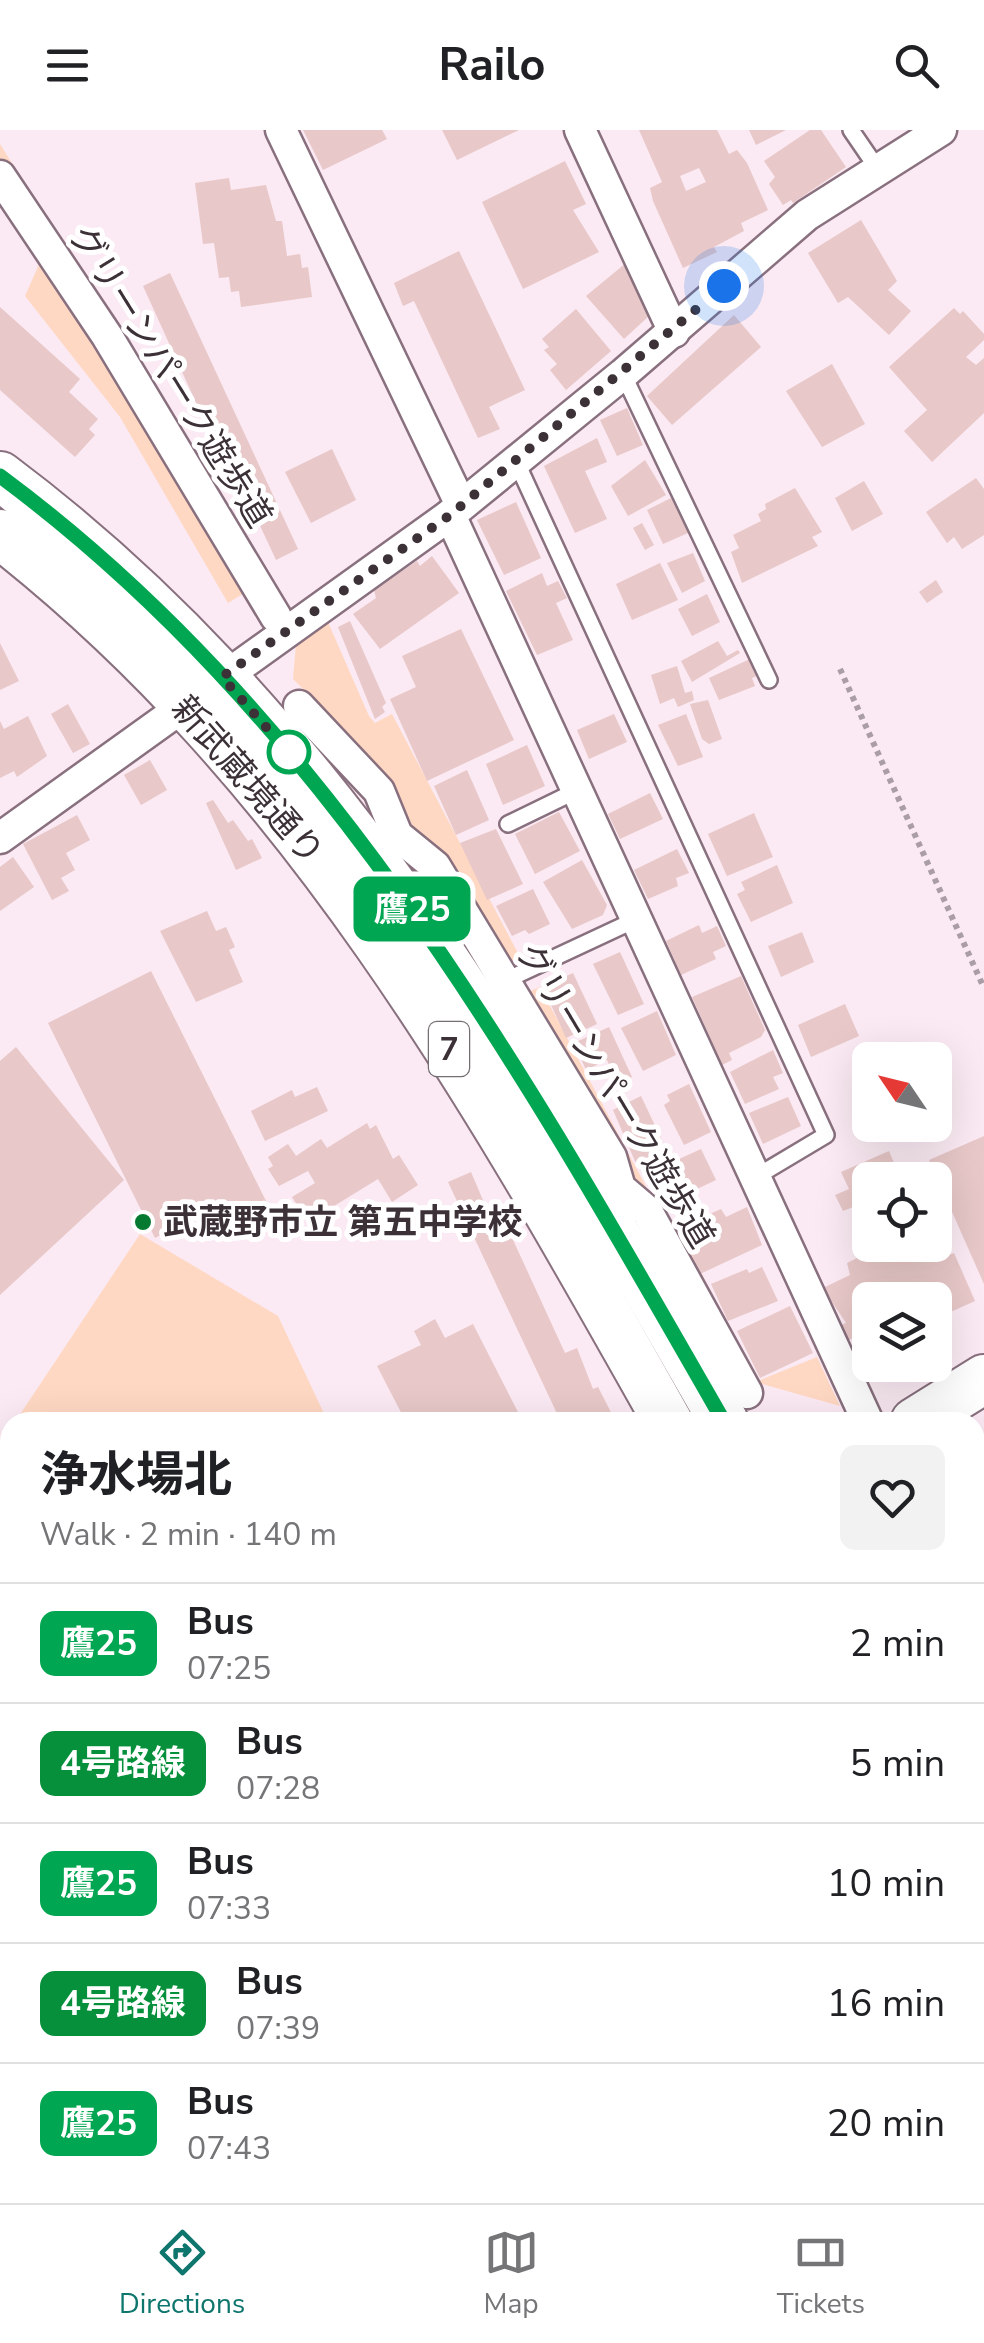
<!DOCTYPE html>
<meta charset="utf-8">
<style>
:root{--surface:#fff;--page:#f2f2f2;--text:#202124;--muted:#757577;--line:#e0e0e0;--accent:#0f766e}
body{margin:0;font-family:"Nunito Sans","Noto Sans JP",sans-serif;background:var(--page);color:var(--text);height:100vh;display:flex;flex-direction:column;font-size:38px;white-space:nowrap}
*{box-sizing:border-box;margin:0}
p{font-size:32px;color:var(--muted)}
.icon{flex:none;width:55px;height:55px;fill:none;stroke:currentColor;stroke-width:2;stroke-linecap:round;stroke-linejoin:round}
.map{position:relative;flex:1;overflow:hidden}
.details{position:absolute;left:0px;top:1282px;width:985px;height:792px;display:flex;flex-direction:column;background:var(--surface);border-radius:30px 30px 0 0;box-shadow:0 10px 40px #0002}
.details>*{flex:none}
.badge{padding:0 20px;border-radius:15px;font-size:35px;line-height:65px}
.needle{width:65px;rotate:305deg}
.controls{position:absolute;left:852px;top:912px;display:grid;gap:20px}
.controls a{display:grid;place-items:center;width:100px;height:100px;border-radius:15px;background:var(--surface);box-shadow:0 10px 40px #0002;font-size:50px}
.you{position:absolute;width:50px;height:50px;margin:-25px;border:8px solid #fff;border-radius:50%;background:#1a73e8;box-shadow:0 0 0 15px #1a73e833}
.map>.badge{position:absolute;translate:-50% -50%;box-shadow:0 0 0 5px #fff}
.round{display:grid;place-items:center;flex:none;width:105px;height:105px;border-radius:15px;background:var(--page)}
.head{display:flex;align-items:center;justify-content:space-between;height:170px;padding:0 40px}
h1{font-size:48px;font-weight:700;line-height:75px}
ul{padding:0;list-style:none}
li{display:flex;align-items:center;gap:30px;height:120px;padding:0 40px;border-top:2px solid var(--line)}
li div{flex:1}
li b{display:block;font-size:38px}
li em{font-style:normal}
li .badge{min-width:110px;font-weight:700;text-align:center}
header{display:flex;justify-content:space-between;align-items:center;height:130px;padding:0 40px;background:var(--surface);font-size:45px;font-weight:700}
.tab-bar{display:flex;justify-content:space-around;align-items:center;height:140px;border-top:2px solid var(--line);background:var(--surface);font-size:28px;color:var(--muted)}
.tab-bar a{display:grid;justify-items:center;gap:5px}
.tab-bar .selected{color:var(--accent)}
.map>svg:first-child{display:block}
</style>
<header><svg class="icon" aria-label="menu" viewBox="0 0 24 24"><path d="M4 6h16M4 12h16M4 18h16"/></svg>Railo<svg class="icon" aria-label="search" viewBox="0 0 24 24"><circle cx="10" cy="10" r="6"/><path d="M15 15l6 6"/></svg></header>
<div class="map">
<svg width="984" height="2073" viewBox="0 0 984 2073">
<rect width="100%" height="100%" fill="#fbeaf3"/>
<g fill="#ffd8c3">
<polygon points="0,14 269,448 228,473 120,287 25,166 44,123 0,65"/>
<polygon points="328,492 369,586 375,593 392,584 520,827 501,836 406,699 307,573 312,568 293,549 296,514"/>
<polygon points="540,857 658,1079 681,1104 758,1251 817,1227 840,1276 762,1254 752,1258 643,1069 518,866"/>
<polygon points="140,1104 278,1186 328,1292 15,1292"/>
<polygon points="10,1301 10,1711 0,1717 0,1316"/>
<polygon points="984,1353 984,1636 975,1621 975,1361"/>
</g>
<g fill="#8e93bf" stroke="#757696" stroke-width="2.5">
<polygon points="37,2065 258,2065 263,2073 23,2073"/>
<polygon points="274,2065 619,2065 624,2073 279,2073"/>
</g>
<g fill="#e8c8c8" fill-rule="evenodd">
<polygon points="303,0 382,0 387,9 323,40"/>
<polygon points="442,0 519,0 457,30"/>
<path d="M639 0H717L729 24 737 20 747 33 768 80 741 93 744 101 714 117 717 122 683 138 653 71 650 58 662 52ZM699 38 706 52 686 61 680 46Z"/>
<polygon points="749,0 786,0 756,15"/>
<polygon points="810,0 821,0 846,37 793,73 791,70 783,75 769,54 775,47 764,31"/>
<polygon points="565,31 586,74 573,80 599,122 523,159 482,72"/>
<polygon points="229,48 231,60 266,55 276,91 282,91 287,126 300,124 302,138 308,137 312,167 241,177 239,161 231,162 229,147 219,148 214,113 203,114 195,53"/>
<polygon points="861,90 897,151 888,160 911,181 889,205 848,167 838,173 808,123"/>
<polygon points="459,121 525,260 489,277 500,299 478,308 414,171 403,176 394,153"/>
<polygon points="626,133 650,185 624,209 586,166"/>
<polygon points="170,143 298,419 276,430 235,342 229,345 143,156"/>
<polygon points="0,177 80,249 69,262 98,289 89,299 95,305 75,327 0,260"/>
<polygon points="954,178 960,184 963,181 984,204 984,210 966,227 976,235 984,228 984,283 932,332 904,301 927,280 889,237"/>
<polygon points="576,179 611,221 566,260 550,240 557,234 544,220 549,217 542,209"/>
<polygon points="734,185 761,217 672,295 647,266"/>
<polygon points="832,234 865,294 822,317 786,261"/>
<polygon points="627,278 643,315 617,326 600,290"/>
<polygon points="597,308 607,332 585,341 607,389 575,403 544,336"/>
<polygon points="332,319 356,370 311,393 285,342"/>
<polygon points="645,330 666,365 628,386 611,356"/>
<polygon points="976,348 984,359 984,405 962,419 954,407 947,413 926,382"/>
<polygon points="864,351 883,384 852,401 835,368"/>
<polygon points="795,358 822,402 812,407 818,416 742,453 731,422 739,418 733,405 761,391 758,384 766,379 765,374"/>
<polygon points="671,368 688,403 663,414 647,380"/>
<polygon points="516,372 541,428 504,445 477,390"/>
<polygon points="642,393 654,415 645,420 633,398"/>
<polygon points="693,423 705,451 682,463 667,433"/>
<polygon points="432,426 459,463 380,519 353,484 376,468 374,460 417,431 420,436"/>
<polygon points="660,433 678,470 632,490 616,454"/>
<polygon points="542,443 547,456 558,451 567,468 556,473 573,510 537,525 506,461"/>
<polygon points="936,450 943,462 927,473 919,462"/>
<polygon points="707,464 720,492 692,506 678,479"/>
<polygon points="350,491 386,573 382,577 385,582 375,589 338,497"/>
<polygon points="461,499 514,610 427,651 390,569 416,557 402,526"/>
<polygon points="718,511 727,526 738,520 740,523 692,552 681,531"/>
<polygon points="0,513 19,551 0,560"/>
<polygon points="752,528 759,545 752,548 755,556 719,570 709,548"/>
<polygon points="677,536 685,563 692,561 694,570 678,577 674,568 660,574 651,545"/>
<polygon points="708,570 722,609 709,614 702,609 690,574"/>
<polygon points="68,574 90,614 73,623 51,584"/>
<polygon points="614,584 627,612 589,629 577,600"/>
<polygon points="686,584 703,627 678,636 658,595"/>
<polygon points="28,586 47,626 17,647 14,641 0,648 0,591 4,599"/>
<polygon points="527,615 545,656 503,675 486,634"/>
<polygon points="150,630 167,660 141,675 124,645"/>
<polygon points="467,640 489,690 456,705 434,656"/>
<polygon points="650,663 663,689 620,709 608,684"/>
<polygon points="213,670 228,693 233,690 248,711 252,709 262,728 236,740 206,673"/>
<polygon points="559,682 580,721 535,744 515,704"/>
<polygon points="754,683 773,727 727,746 708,704"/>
<polygon points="77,685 90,710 66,723 75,740 61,748 69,761 52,770 23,714"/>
<polygon points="496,699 523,754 487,770 460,713"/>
<polygon points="677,719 689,743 676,748 678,756 648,769 634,740"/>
<polygon points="13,727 34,757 0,781 0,737"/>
<polygon points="582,730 607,775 603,785 572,799 543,752"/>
<polygon points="777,735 793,773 751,792 737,764 745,760 741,752"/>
<polygon points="533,759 550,794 529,804 525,800 512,806 496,776"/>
<polygon points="207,781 216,801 226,797 235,817 229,820 243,852 196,872 160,801"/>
<polygon points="699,795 702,803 717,796 726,816 713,822 716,829 681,845 666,811"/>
<polygon points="802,802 814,832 781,847 768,816"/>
<polygon points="620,822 644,874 618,885 593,834"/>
<polygon points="151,841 270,1079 238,1095 226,1072 155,1108 48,893"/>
<polygon points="573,843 597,894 566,908 543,857"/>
<polygon points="741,846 765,900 761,907 729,923 732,930 722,935 692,867"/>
<polygon points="845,874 859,906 811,927 798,895"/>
<polygon points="657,881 676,925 643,941 621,898"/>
<polygon points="609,897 632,947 618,953 607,930 586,940 574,913"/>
<polygon points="16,917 124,1050 0,1165 0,931"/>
<polygon points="773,920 783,943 773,947 779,959 745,974 730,942"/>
<polygon points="689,954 711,1002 684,1015 664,975 670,971 667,965"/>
<polygon points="317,957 328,981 265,1011 251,981 292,960 295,967"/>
<polygon points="641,966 667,1021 637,1036 613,980"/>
<polygon points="788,967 801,996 763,1014 749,983"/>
<polygon points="367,993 370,999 376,995 393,1029 399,1025 418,1055 392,1072 378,1049 308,1092 292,1067 315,1053 308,1041 279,1056 268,1039 273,1036 268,1027 288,1014 296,1026 321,1009 327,1018"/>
<polygon points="984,1006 984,1154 929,1030"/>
<polygon points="701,1019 716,1050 659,1077 644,1045"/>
<polygon points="889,1021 901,1050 870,1050 870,1109 853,1077 843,1081 835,1065 849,1059 841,1042"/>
<polygon points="471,1042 497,1103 508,1099 565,1223 577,1218 593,1259 598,1257 616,1292 561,1292 448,1052"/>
<polygon points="747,1077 762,1115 700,1144 683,1104 707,1094 705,1086 721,1079 726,1087"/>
<polygon points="873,1115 930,1115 936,1130 954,1123 975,1171 935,1189 935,1170 870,1170 870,1214 858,1220 853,1208 847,1211 840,1195 846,1193 823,1158 850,1145 847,1133 875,1119"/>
<polygon points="762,1137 778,1171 728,1191 711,1154 747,1139 749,1143"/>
<polygon points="790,1176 813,1223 760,1248 737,1201"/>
<polygon points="435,1189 445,1208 473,1194 523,1292 406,1292 377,1236 421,1215 414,1201"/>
<polygon points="675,2065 755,2065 760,2073 670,2073 668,2069"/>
</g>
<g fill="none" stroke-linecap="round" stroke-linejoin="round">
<defs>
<g id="lane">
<polyline points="851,0 877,38"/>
<polyline points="623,244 769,550"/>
<polyline points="516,331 826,1005 754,1048"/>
<polyline points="508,694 576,661"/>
<polyline points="502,852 635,790"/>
</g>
<g id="street">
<polyline points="281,0 461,375"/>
<polyline points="580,0 674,202"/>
<polyline points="0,46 107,206 276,487"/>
<polyline points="450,385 868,1292"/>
<polyline points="299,576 379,661 397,705 435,736 611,1027 620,1058 647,1081 747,1263"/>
<polyline points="0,708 450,385 623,244 807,85 941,0"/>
<polyline points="975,1647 984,1662"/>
</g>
<g id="primary">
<path d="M0 346C330 593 523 942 724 1292"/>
<path d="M0 404C301 639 485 966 668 1292"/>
<polyline points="915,1292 984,1249"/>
<polyline points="975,1717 984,1733"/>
<polyline points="975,1820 984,1836"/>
<polyline points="0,1823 10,1817"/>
</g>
</defs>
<use href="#lane" stroke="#89707e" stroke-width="20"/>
<use href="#street" stroke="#89707e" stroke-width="35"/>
<use href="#primary" stroke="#89707e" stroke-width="52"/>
<polyline stroke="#ab9da5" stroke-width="6" stroke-dasharray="5 5" stroke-linecap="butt" points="840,539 984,858"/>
<use href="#lane" stroke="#fff" stroke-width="15"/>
<use href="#street" stroke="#fff" stroke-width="30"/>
<use href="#primary" stroke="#fff" stroke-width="48"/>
</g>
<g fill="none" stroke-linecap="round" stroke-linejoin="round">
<defs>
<path id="line" d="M0 346C327 588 526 946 724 1292"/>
</defs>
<use href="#line" stroke="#fff" stroke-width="22"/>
<use href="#line" stroke="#00a651" stroke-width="15"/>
<polyline stroke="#3b3136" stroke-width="10" stroke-dasharray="0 18" points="289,622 295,630 222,547 450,385 724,156"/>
</g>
<circle fill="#fff" stroke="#00a651" stroke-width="5" cx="289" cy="622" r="20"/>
<circle fill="#067a30" stroke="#fff" stroke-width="4" cx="143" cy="1092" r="10"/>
<g text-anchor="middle" stroke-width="10" stroke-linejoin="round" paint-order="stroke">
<rect fill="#fff" stroke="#766f72" stroke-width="2.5" x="429" y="892" width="40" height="54" rx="8"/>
<g font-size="32" font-weight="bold" fill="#3b3136">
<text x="449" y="930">7</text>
</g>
<g font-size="35" fill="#3b3136" stroke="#fff">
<text transform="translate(171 246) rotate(58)" y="12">グリーンパーク遊歩道</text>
<text transform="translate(248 650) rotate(49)" y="12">新武蔵境通り</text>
<text transform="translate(616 965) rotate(59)" y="12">グリーンパーク遊歩道</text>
</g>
<g font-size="35" font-weight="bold" fill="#3b3136" stroke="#fff" text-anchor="start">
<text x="163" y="1104">武蔵野市立 第五中学校</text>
</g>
</g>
</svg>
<div class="controls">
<a><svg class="needle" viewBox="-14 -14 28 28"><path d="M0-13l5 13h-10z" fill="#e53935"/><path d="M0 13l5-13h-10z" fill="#757577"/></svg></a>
<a><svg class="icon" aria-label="locate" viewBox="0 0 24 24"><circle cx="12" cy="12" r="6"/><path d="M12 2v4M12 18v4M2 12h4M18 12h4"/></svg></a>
<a><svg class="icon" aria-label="layers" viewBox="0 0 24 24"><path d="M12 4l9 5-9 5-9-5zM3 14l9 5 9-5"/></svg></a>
</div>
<div class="you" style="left:724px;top:156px"></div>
<b class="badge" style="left:412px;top:779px;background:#00a651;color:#fff">鷹25</b>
<section class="details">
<div class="head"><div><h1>浄水場北</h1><p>Walk · 2 min · 140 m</p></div><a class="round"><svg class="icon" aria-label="heart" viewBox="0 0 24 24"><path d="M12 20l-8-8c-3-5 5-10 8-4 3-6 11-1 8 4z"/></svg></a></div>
<ul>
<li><span class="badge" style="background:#00a651;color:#fff">鷹25</span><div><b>Bus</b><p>07:25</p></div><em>2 min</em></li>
<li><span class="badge" style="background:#06903b;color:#fff">4号路線</span><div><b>Bus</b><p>07:28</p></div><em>5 min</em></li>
<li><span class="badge" style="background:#00a651;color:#fff">鷹25</span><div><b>Bus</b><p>07:33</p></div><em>10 min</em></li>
<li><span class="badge" style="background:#06903b;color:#fff">4号路線</span><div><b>Bus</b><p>07:39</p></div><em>16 min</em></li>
<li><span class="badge" style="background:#00a651;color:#fff">鷹25</span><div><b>Bus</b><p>07:43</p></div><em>20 min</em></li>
</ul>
</section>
</div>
<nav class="tab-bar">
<a class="selected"><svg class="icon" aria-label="directions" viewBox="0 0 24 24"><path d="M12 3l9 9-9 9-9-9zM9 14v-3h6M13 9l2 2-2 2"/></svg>Directions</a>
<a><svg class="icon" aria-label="map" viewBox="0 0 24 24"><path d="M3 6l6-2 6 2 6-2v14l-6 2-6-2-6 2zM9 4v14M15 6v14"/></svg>Map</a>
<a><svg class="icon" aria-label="tickets" viewBox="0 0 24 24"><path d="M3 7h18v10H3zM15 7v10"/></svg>Tickets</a>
</nav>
